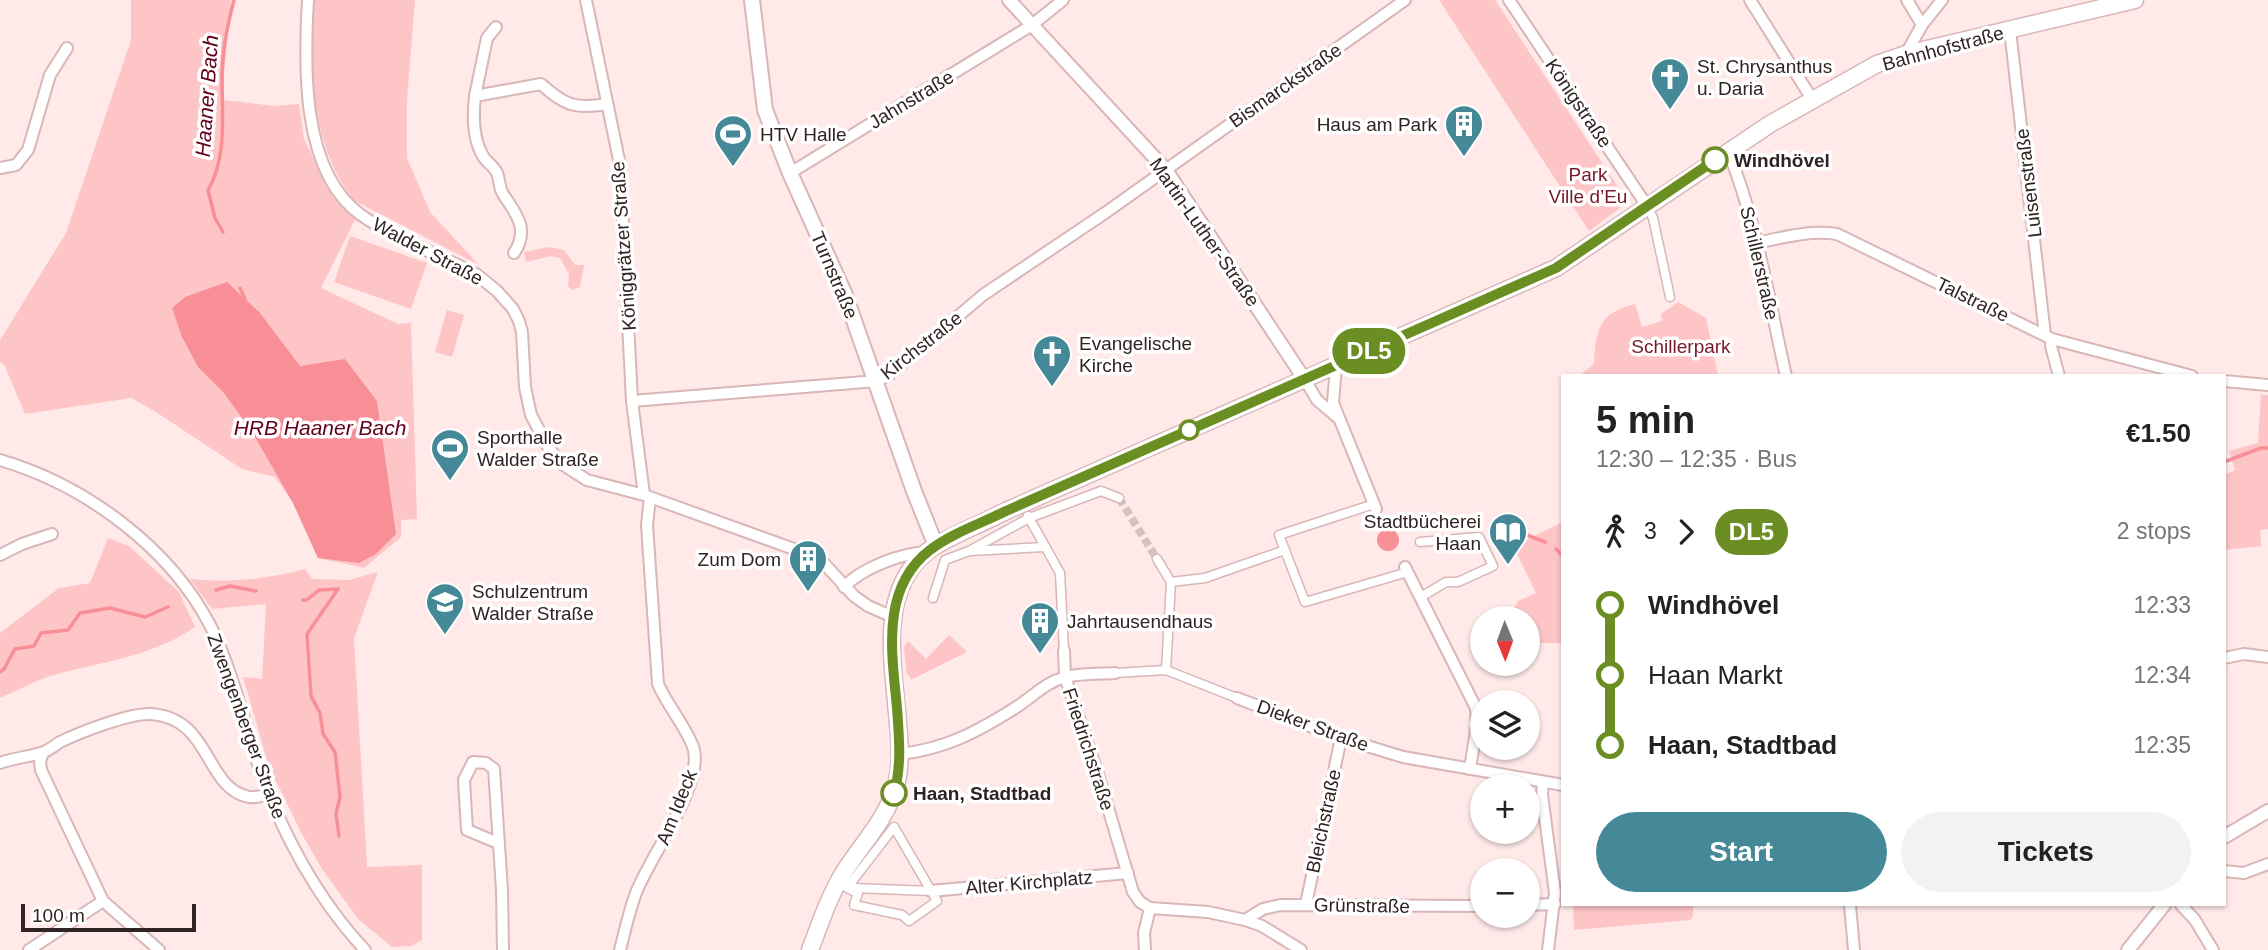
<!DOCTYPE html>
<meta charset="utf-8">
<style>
:root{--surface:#fff;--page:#f2f2f2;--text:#222;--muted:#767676;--accent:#458998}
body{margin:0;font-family:Helvetica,sans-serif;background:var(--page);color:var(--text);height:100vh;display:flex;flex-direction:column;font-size:26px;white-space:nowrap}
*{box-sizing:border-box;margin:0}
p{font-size:23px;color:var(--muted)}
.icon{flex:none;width:38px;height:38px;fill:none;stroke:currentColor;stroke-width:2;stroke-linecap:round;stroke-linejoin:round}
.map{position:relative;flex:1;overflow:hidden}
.panel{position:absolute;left:1561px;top:374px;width:665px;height:532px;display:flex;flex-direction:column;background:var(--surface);border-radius:0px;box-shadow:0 2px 5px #0004}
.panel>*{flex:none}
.badge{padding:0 14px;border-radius:23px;font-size:24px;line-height:46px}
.needle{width:46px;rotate:179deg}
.tools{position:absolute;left:1470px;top:606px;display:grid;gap:14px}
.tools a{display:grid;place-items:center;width:70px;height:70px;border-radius:50%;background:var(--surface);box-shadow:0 2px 5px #0004;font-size:35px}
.scale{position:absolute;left:21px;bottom:18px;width:175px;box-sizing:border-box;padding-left:7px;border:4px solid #302323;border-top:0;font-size:19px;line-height:24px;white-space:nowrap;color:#302323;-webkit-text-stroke:5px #fff;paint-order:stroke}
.map>.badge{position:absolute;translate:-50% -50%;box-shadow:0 0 0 4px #fff}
.legs{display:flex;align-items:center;gap:10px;height:77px;padding:0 35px;font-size:23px}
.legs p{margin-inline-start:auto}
.summary{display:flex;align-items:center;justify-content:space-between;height:119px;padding:0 35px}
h1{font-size:38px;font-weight:800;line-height:52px}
.primary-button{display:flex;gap:14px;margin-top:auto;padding:14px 35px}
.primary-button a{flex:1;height:80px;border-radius:42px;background:var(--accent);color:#fff;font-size:28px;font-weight:800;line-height:80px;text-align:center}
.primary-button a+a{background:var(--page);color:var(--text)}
ul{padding:0 35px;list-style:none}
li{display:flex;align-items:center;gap:24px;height:70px;font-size:26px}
li i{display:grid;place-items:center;width:10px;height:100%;margin:0 9px;background:currentColor}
li i::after{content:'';width:18px;height:18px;margin:-9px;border:5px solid;border-radius:50%;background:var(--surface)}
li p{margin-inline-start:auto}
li:first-child i{background:linear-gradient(#0000 50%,currentColor 0)}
li:last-child i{background:linear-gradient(currentColor 50%,#0000 0)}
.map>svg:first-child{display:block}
</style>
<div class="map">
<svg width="2268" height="950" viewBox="0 0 2268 950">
<rect width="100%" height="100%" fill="#ffe9e9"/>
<g fill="#fec5c7">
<polygon points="131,0 231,0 224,75 224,100 274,106 299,104 304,139 333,197 356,218 321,288 398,324 411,323 417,519 401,520 401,537 364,568 318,558 293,503 275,477 242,469 156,412 131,398 25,414 4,364 0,362 0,340 66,233 131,40"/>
<path d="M315 0H415L407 100V158L430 212 479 265 355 201C314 155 304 59 315 0Z"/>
<polygon points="1439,0 1495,0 1620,190 1613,195 1620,208 1589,231"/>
<polygon points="350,236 427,263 411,309 334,282"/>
<polygon points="549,247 564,250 575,265 584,265 580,287 572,290 568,286 569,274 560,258 551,256 526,262 524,252"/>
<path d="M1678 302 1706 318 1718 376H1579L1594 364C1596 330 1598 313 1635 304L1642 327 1662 321 1661 314Z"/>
<polygon points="447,310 464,315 452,357 435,352"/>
<polygon points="2261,395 2268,395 2268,529 2260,530 2261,546 2224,550 2224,475 2235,470 2229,451 2258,443"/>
<polygon points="1563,522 1563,643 1528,643 1528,618 1513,618 1511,614 1518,601 1536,593 1513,546"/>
<path d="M108 538 129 546 179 592 195 627C152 657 100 662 50 676 33 682 16 691 0 698V633L59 588 90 583Z"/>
<path d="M305 569 312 579 349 580 378 572 354 638 367 867 422 865V940L411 946 392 947 358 919 322 869 303 836 269 767 243 677 262 679 266 604 212 609 190 579C229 583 268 579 305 569Z"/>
<polygon points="949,635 967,652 911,680 909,675 907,675 904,647 908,641 926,659"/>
<polygon points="1573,905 1693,905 1693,916 1690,920 1574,930"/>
</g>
<g fill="#f88f97">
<polygon points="227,282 260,313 300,366 345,359 377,401 396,534 376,554 359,563 318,558 293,503 251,430 223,392 198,367 182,337 172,308 185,297"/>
<circle cx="1388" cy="540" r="11"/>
</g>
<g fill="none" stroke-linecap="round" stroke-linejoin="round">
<g stroke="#f88f97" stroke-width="3.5">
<path d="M223 232 215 218 208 190C227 158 222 117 222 80 222 52 227 26 234 0"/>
<polyline points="240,288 245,299"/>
<polyline points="2224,462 2261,448 2268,448"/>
<polyline points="1527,535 1545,542"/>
<polyline points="1556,549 1563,556"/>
<polyline points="338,589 307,634 311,696 320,713 323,734 335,752 340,797 336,814 339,836"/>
<polyline points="216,590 230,586 256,591"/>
<polyline points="303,600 307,600 319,590 338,589"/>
<polyline points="0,672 4,669 15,649 34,646 41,633 68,630 80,613 110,608 145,617 168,607"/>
</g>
<polyline stroke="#d6c1c1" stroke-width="8" stroke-dasharray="8 4" stroke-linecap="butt" points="1119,498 1157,559"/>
<defs>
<g id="pedestrian">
<polyline points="1647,206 1653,218 1670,297"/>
<polyline points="1374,504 1279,535 1305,602 1408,572"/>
<polyline points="1028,516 1060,573 1064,651"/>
<polyline points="1420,542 1479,537 1493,566 1458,582 1446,582 1421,597"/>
<polyline points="969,551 1029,518 1101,491 1119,498"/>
<polyline points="1157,559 1171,582"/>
<polyline points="933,598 945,560 969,551 1044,547"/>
<polyline points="1166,670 1171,582 1205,578 1285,550"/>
<polyline points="1115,673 1166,670 1237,698"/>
<polygon points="894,827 937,901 909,921 902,915 854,905 858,893 847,888"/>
<polyline points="853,888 931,891"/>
</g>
<g id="minor">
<path d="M308 0C304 66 301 172 361 215 392 237 441 256 476 274L497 291 513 309 519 321 522 332 525 387 531 415 548 447 562 464 587 480 644 495 819 558 854 596 868 606 893 617"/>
<polyline points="586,0 620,165 632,401 644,495"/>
<polyline points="1509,0 1647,206"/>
<polyline points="1750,0 1812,99"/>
<polyline points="1907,0 1922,25"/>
<path d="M496 27 487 38 475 96 541 84C565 106 576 109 607 104"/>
<polyline points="2010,30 2045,335"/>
<polyline points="1906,54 1922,25 1942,0"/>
<path d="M475 96C473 114 473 140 483 156 486 162 494 166 497 173 500 180 499 188 503 194 516 214 530 229 514 253"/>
<path d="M1728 151C1757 222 1769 301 1786 376"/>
<polyline points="0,168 16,165 28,150 50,75 67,48"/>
<polyline points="790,173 1032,25 1063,0"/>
<path d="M1757 243C1784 237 1810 230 1837 234L2052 339 2192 376"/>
<polyline points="2052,339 2051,346 2059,376"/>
<polyline points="1336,366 1333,403 1376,509"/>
<polyline points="1305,380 1317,400 1337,417"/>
<polyline points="2224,381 2268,385"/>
<polyline points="632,401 877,381 889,375 983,295 1105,213 1405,0"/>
<path d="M0 460C85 485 170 547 211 627 233 672 243 720 259 767 281 832 318 900 365 950"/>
<polyline points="0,555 22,544 52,534"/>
<polyline points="1405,567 1476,708 1477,724 1470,769"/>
<path d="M844 587C862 568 901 553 928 552"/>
<polyline points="1064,651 1065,677 1098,774 1133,892 1140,902 1150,908 1208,912 1245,920 1262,926 1301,950"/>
<polyline points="2224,658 2244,654 2268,657"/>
<polyline points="1237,698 1341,738 1403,757 1563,785"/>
<polyline points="43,753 40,761 41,770 103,901 159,950"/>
<path d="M900 754C945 749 977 732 1015 708 1033 697 1045 682 1066 677 1081 673 1099 674 1115 673"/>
<path d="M0 763C14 758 27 757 41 753 48 751 54 746 60 742 81 732 129 713 151 714 212 718 204 788 249 797 255 798 264 795 270 795"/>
<polyline points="1543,782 1542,795 1555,893 1548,950"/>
<polyline points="498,843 467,830 464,780 473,762 486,763 494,769 502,890 503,950"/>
<polyline points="2224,871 2244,873 2268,864"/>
<polyline points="931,891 1128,873"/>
<polyline points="1306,904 1341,738"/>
<polyline points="1528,905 1555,904"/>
<polyline points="1850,905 1854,950"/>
<polyline points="2181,905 2195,920 2213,950"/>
<polyline points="1245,920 1263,909 1280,905 1482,906"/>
<polyline points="29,950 103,901"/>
<path d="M620 950C625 931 629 911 636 893 649 858 702 788 694 750 689 731 667 705 658 684L647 525 650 498"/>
<polyline points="1145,950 1144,933 1150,908"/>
</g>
<g id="tertiary">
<polyline points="1009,0 1166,170 1305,380"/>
<polyline points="2224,837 2268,811"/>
<polyline points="2128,950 2164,905"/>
</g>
<polyline id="secondary" points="752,0 765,110 790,173 845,295 914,491 936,546"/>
<path id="primary" d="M810 950C820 924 829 896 844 872 863 842 889 817 897 781 903 755 898 728 896 702 891 649 881 580 935 546 957 533 983 523 1006 511L1556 268 1770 124 1877 64 1906 54 2135 0"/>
</defs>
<use href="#pedestrian" stroke="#d9b6b7" stroke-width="11"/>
<use href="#minor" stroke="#d9b6b7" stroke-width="14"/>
<use href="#tertiary" stroke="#d9b6b7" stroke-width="16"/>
<use href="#secondary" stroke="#d9b6b7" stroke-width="18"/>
<use href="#primary" stroke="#d9b6b7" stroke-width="19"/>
<use href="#pedestrian" stroke="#fff" stroke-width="8"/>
<use href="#minor" stroke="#fff" stroke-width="10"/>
<use href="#tertiary" stroke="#fff" stroke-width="12"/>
<use href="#secondary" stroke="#fff" stroke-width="14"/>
<use href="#primary" stroke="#fff" stroke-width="16"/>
</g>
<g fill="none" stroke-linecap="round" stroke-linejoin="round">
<defs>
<path id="line-1" d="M894 793C902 765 899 737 897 708 892 654 880 588 930 550 952 533 982 523 1006 511L1556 268 1715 160"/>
</defs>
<use href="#line-1" stroke="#fff" stroke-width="16"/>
<use href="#line-1" stroke="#6b8e23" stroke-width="10"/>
</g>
<defs>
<symbol id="church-pin" viewBox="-11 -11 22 30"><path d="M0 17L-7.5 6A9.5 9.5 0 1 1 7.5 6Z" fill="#458998" stroke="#fff"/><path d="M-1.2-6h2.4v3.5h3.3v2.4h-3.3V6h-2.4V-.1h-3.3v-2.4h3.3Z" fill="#fff"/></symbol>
<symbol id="building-pin" viewBox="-11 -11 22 30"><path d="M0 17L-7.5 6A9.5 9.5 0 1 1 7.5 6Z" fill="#458998" stroke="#fff"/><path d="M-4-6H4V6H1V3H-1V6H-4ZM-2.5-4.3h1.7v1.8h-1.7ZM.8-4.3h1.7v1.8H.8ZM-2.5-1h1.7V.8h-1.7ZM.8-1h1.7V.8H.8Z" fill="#fff"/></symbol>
<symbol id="stadium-pin" viewBox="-11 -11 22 30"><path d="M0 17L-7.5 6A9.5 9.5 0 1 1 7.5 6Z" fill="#458998" stroke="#fff"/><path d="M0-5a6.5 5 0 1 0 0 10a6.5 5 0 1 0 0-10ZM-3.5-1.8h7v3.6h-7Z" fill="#fff"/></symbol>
<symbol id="library-pin" viewBox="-11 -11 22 30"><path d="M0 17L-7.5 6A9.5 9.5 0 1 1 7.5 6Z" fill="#458998" stroke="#fff"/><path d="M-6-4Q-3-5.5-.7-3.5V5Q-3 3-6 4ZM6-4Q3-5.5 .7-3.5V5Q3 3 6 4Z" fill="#fff"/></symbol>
<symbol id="school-pin" viewBox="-11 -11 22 30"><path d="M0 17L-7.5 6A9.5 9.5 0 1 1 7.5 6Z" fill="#458998" stroke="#fff"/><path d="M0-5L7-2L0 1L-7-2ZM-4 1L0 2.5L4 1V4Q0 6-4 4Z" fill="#fff"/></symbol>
</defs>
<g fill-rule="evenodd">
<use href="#church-pin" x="1648" y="55" width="44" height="60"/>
<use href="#building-pin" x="1442" y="102" width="44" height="60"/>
<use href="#stadium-pin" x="711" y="112" width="44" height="60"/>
<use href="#church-pin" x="1030" y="332" width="44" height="60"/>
<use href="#stadium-pin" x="428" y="426" width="44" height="60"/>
<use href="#library-pin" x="1486" y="510" width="44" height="60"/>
<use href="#building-pin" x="786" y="537" width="44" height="60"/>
<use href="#school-pin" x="423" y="580" width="44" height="60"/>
<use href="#building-pin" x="1018" y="599" width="44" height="60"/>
</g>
<g fill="#fff" stroke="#6b8e23" stroke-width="3.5">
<circle cx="1715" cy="160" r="12"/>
<circle cx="1189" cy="430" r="9"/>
<circle cx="894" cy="793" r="12"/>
</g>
<g text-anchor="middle" stroke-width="7" stroke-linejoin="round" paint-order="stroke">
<g font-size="19" fill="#302323" stroke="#fff">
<text transform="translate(1943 48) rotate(-15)" y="7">Bahnhofstraße</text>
<text transform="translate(1285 85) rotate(-35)" y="7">Bismarckstraße</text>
<text transform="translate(911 99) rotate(-31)" y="7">Jahnstraße</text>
<text transform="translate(1579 103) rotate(56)" y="7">Königstraße</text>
<text transform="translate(2028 183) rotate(-97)" y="7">Luisenstraße</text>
<text transform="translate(1205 232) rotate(55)" y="7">Martin-Luther-Straße</text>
<text transform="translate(623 246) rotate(-94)" y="7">Königgrätzer Straße</text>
<text transform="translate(428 251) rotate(28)" y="7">Walder Straße</text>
<text transform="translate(1760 263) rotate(77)" y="7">Schillerstraße</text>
<text transform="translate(835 275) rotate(67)" y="7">Turnstraße</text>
<text transform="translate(1973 299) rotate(26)" y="7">Talstraße</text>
<text transform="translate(921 345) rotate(-38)" y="7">Kirchstraße</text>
<text transform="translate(1313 725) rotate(20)" y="7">Dieker Straße</text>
<text transform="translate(247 726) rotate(70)" y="7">Zwengenberger Straße</text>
<text transform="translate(1089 749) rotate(72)" y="7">Friedrichstraße</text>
<text transform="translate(676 807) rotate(-68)" y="7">Am Ideck</text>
<text transform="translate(1323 821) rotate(-78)" y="7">Bleichstraße</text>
<text transform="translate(1029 882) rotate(-5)" y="7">Alter Kirchplatz</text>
<text transform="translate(1362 905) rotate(1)" y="7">Grünstraße</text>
</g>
<g font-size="19" fill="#302323" stroke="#fff" text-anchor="start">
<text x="1697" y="73">St. Chrysanthus<tspan x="1697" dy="22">u. Daria</tspan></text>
<text x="1437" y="131" text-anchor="end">Haus am Park</text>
<text x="760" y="141">HTV Halle</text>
<text x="1079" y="350">Evangelische<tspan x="1079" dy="22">Kirche</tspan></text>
<text x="477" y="444">Sporthalle<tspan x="477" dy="22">Walder Straße</tspan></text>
<text x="1481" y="528" text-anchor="end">Stadtbücherei<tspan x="1481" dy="22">Haan</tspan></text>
<text x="781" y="566" text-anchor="end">Zum Dom</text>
<text x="472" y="598">Schulzentrum<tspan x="472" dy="22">Walder Straße</tspan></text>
<text x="1067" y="628">Jahrtausendhaus</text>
</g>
<g font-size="19" font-weight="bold" fill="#302323" stroke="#fff" text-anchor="start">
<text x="1734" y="167">Windhövel</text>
<text x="913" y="800">Haan, Stadtbad</text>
</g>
<g font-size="19" fill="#75192a" stroke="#fff">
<text x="1588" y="181">Park<tspan x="1588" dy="22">Ville d’Eu</tspan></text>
<text x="1681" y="353">Schillerpark</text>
</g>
<g font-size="21" font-style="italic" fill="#60001a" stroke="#fff">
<text transform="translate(207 96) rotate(-86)" y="7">Haaner Bach</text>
<text x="320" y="435">HRB Haaner Bach</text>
</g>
</g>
</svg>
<div class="tools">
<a><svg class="needle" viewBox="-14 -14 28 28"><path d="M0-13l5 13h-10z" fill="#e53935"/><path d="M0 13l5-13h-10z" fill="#767676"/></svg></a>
<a><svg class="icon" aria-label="layers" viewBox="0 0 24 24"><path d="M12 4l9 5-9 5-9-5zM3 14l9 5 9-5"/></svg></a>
<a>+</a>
<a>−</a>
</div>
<div class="scale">100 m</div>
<b class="badge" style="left:1369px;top:351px;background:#6b8e23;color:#fff">DL5</b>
<section class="panel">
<div class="summary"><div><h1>5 min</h1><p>12:30 – 12:35 · Bus</p></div><b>€1.50</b></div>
<div class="legs"><svg class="icon" aria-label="walk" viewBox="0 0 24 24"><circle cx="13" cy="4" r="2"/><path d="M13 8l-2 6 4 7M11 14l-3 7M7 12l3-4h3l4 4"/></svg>3<svg class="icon" aria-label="forward" viewBox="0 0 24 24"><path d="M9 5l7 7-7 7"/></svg><b class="badge" style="background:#6b8e23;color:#fff">DL5</b><p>2 stops</p></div>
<ul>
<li><i style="color:#6b8e23"></i><b>Windhövel</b><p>12:33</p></li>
<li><i style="color:#6b8e23"></i><span>Haan Markt</span><p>12:34</p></li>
<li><i style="color:#6b8e23"></i><b>Haan, Stadtbad</b><p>12:35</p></li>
</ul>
<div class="primary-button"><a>Start</a><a>Tickets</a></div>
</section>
</div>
